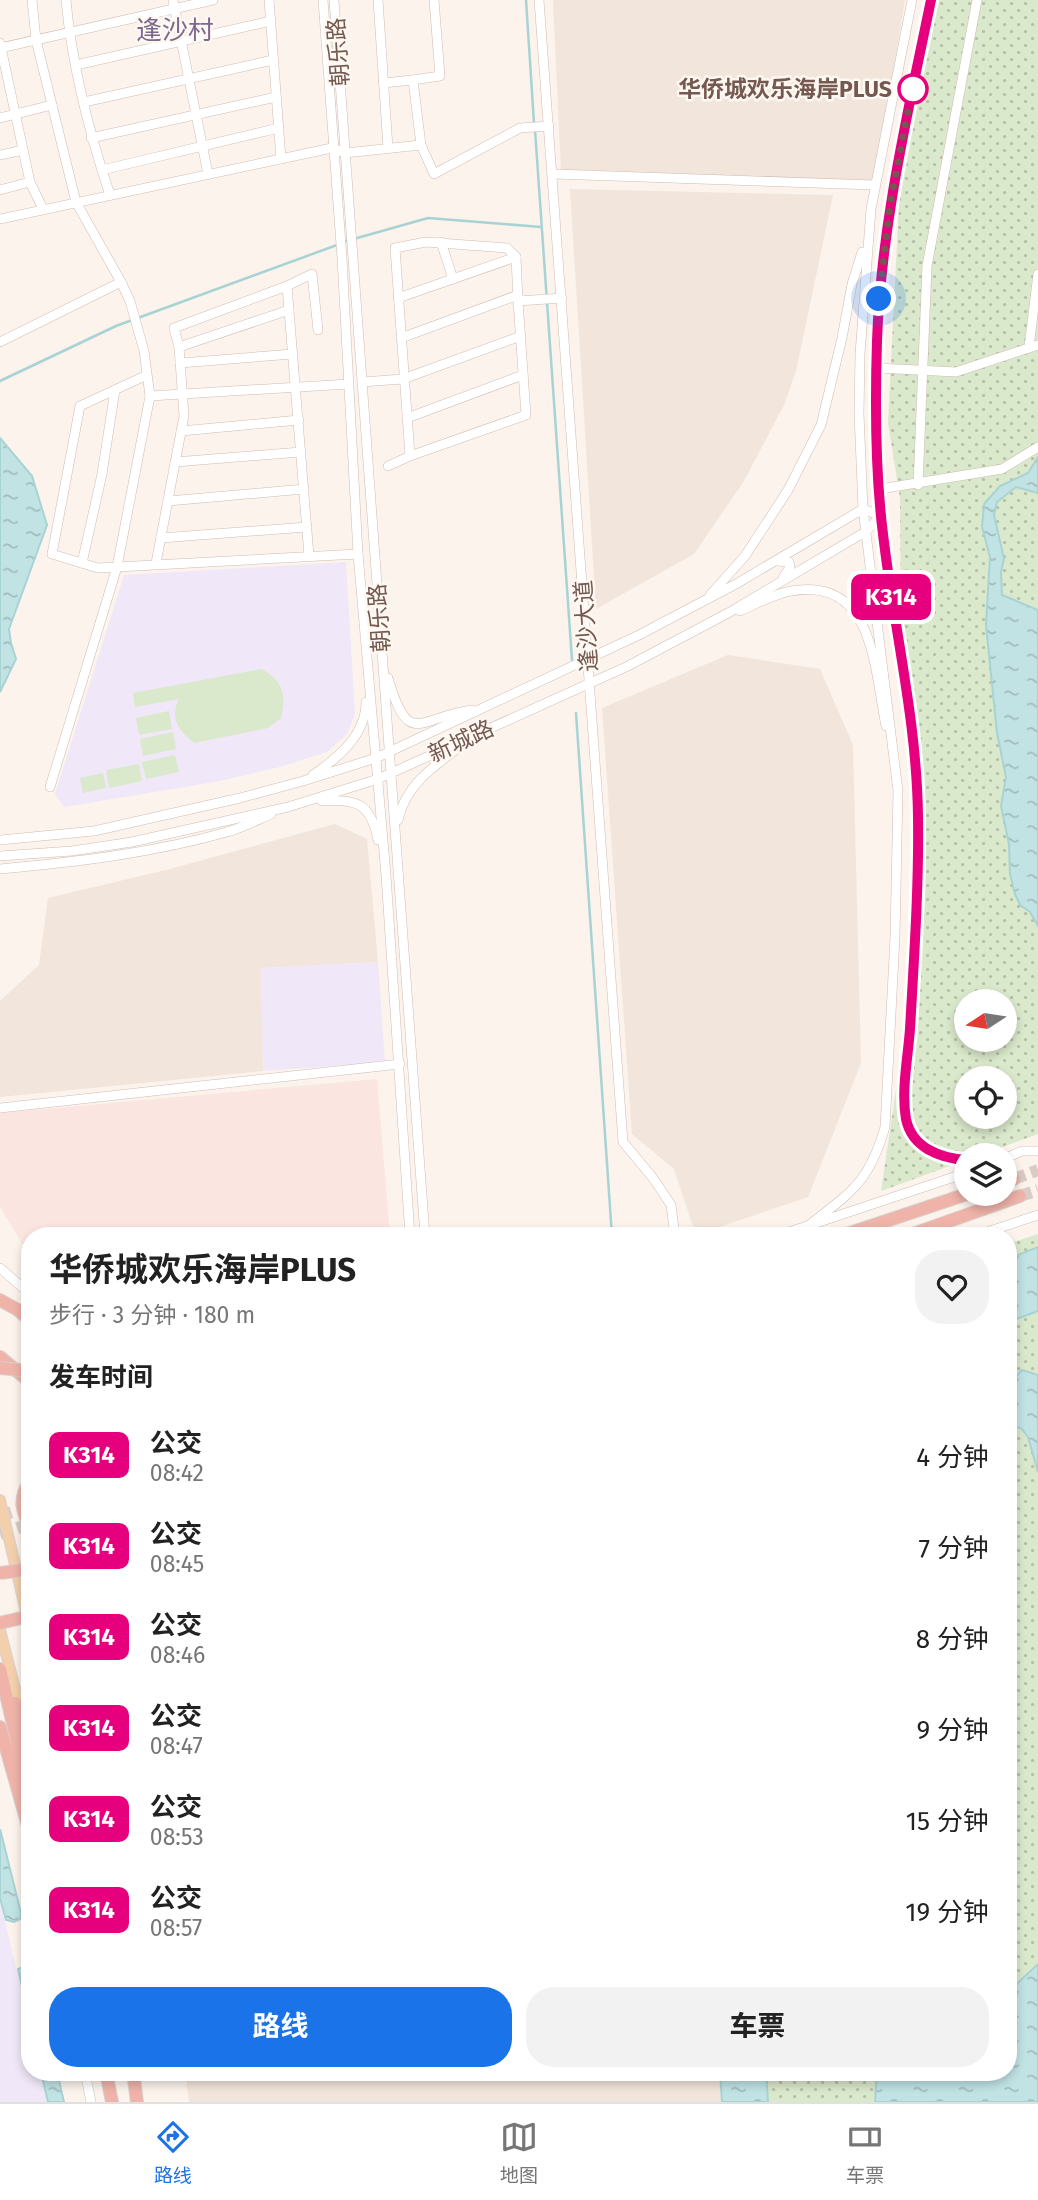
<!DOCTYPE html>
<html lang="zh">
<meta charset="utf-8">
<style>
:root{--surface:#fff;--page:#f2f2f2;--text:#222;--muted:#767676;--line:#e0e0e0;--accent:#1a73e8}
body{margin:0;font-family:"Fira Sans","Noto Sans SC",sans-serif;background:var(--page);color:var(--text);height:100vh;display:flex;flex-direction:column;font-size:26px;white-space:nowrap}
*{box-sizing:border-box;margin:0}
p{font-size:23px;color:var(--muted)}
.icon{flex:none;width:38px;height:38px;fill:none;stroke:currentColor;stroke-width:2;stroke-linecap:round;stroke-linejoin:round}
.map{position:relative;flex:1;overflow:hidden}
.details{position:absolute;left:21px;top:1227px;width:996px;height:854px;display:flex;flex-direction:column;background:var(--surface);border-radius:28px;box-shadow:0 4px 10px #0003}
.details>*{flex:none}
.badge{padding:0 14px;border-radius:10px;font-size:24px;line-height:46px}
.needle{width:46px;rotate:258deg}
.tools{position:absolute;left:954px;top:989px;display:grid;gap:14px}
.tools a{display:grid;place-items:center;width:63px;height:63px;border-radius:50%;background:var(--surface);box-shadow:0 4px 10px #0003;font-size:35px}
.you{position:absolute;width:35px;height:35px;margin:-18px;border:5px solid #fff;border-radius:50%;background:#1a73e8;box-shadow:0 0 0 10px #1a73e833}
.map>.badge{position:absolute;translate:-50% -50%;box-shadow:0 0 0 4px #fff}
h2{padding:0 28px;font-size:26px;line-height:63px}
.round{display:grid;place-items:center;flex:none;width:74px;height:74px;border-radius:28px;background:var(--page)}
.head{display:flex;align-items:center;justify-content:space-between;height:119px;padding:0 28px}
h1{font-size:33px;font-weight:700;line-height:52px}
.cta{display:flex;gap:14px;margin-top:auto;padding:14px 28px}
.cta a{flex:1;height:80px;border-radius:28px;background:var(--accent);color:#fff;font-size:28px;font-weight:700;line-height:80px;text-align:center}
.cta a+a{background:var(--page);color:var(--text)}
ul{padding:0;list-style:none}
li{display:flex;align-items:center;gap:21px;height:91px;padding:0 28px}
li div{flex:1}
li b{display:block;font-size:26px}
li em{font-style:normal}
li .badge{min-width:77px;font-weight:700;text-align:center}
.dock{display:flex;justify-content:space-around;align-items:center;height:98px;border-top:2px solid var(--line);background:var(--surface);font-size:19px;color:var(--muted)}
.dock a{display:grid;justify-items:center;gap:4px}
.dock .active{color:var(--accent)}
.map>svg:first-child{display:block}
</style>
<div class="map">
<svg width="1038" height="2102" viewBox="0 0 1038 2102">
<defs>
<pattern id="park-dots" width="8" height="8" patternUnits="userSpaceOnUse" patternTransform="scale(1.75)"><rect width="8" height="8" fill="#dae8cb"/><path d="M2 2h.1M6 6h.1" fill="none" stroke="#b5bfa7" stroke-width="1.8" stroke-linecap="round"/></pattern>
<pattern id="water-ripples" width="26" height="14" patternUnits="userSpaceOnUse" patternTransform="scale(1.75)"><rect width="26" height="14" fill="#c1e3e4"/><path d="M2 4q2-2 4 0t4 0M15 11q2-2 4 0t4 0" fill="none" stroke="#a1bbbb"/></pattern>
</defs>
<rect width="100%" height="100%" fill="#fbf3ec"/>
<g fill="#f2e5db">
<polygon points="553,0 905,0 875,182 561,171"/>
<polygon points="570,189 833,195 796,371 784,405 744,481 694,554 596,609"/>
<polygon points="728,655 820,669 853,745 861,1063 808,1197 696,1235 674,1169 632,1134 602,708"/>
<polygon points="335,824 367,839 378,962 261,968 263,1071 0,1097 0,1001 39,965 48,898 170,869"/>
<polygon points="185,2072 720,2072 722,2102 189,2102"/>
</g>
<polygon fill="#fae5e1" points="377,1079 390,1235 30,1236 30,1257 0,1207 0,1113"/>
<g fill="#f0e8f8">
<polygon points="346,562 355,714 347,734 327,752 280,767 220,781 64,807 55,794 124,575"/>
<polygon points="378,962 385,1062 263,1071 261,968"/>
<polygon points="0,1901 30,2026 30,2072 41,2072 48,2102 0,2102"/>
</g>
<g fill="#dae8cb">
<path d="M262 669C284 682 286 694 281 718L268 728 194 743C179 731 169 718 179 699L135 707 133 693Z"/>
<polygon points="169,711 172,729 139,735 136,718"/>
<polygon points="173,732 176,749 143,756 140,739"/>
<polygon points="175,755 179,772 146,779 142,762"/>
<polygon points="139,764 142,781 109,788 106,770"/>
<polygon points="103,773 106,788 83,793 80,778"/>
</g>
<g fill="url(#park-dots)" fill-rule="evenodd">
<path d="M937 0H1038V1134L980 1155H966V1160L881 1191 918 942 920 774 901 629 900 498 888 423 899 204ZM966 1001H1004V1040H966ZM966 1078H1004V1116H966Z"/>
<polygon points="1038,1234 1038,2102 722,2102 720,2072 1008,2072 1008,1244"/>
</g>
<g fill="url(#water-ripples)" stroke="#a8d3d5" stroke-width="2">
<polygon points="0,438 32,476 47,525 9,629 11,643 16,659 0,692"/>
<polygon points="1038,457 1038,493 1016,487 997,502 994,515 1004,559 1001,572 1002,595 1038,610 1038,926 1030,912 1020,905 1015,894 1010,874 1009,844 1001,806 1006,777 997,733 986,625 990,557 982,527 984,504 1000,486 1028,473"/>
<polygon points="1038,1247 1038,1311 1008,1322 1008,1259"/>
<polygon points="1022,1370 1038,1375 1038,1472 1028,1437 1021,1428 1008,1426 1008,1385"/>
<polygon points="0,1829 21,1913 20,1919 14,1922 6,1920 0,1898"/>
<polygon points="30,1964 30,2022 18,1969"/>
<polygon points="1038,1964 1038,2102 875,2102 877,2072 1008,2072 1008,1992"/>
<polygon points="41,2072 57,2072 64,2102 48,2102"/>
<polygon points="720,2072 766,2072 768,2102 722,2102"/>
</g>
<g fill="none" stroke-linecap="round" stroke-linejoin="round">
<g stroke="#a8d3d5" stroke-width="2.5">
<polyline points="526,0 534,123"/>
<polyline points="535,130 572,660"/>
<polyline points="343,242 428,218 541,227"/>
<polyline points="0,381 116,326 337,245"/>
<polyline points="576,713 612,1236"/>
</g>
<g stroke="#daccc5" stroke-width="12" stroke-dasharray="12 6" stroke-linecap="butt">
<polyline points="1014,1179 1038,1170"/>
<polyline points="1020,1196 1038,1190"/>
<polyline points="0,1516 30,1506"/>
<polyline points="0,1534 30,1524"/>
</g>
<defs>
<g id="minor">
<polyline points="32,0 36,40 76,202 121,282 130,301 144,351 150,396 117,567 98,568 52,554 80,406 147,375"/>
<path d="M66 0C72 67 89 132 110 195"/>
<polyline points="173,0 208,174"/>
<polyline points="269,0 281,159"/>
<polyline points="323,0 342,258 358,554 386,875 410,1236"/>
<polyline points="334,0 425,1236"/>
<polyline points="378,0 388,148"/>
<polyline points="539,0 623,1142 653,1178 671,1205 675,1236"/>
<path d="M931 0 890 205 877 341 878 433 883 533 910 717 916 778 918 850 905 1089C905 1135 918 1157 966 1160"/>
<polyline points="0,43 30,182 43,209"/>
<polyline points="0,48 213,0"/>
<polyline points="76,65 271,21"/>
<polyline points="383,83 413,80"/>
<polyline points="84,102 273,60"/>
<polyline points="0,118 52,105"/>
<polyline points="91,138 276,97"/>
<polyline points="421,145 413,80 440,76 434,0"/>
<polyline points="0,155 23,150"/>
<polyline points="102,170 279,128"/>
<polyline points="554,174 875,185"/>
<polyline points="0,190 30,182"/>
<polyline points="0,219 332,148 345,153 421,145 434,174 520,128 549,126"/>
<polyline points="441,242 453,279"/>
<polyline points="287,286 312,274 318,330"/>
<polyline points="398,298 516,257"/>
<polyline points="518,301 526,415 410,456 395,248 426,242 507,248 516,257 518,301 562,298"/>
<polyline points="401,338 518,295"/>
<polyline points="0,342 121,282"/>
<polyline points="179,347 289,310"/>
<polyline points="1029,347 1038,274"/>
<polyline points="180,363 293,354"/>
<polyline points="877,368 956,372 1038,345"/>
<polyline points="362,382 403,379 521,336"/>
<polyline points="150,396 349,384"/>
<polyline points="407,418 523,375"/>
<polyline points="181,431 299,420"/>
<polyline points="175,462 301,452"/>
<polyline points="388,466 410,456"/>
<polyline points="918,485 927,266 977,0"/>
<polyline points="880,489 1002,469 1038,447"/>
<polyline points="168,501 304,489"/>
<polyline points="161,538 307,527"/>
<polyline points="777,561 789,562 790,567 783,578"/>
<polyline points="82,563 102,474 115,390"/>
<polyline points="156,563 184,416 179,347 174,328 287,286 309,556"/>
<polyline points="710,595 745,556 788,490 821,425 842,338 852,284 862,252"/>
<path d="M740 611C756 604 774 594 791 591 874 576 874 668 886 726"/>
<path d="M388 678C409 750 419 717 472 710"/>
<path d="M313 775C338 758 366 735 366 702"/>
<polyline points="50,787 117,567 358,554"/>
<path d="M322 801C357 798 371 804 378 840"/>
<path d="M398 820C406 783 437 764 465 743"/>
<polyline points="0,840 94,831 240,798 303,781 376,758 639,635 736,584 863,509 881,516 865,532 730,612 628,666 378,779 288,807 132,842 72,851 0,856"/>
<path d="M0 869C76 862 153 853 227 832 242 828 257 820 271 814"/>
<polyline points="0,1108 400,1064"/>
<polyline points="1004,1159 1022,1151 1038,1151"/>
<path d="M808 1226C851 1192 869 1183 885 1127L895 937 898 791 863 509 859 414 860 354 871 209 912 0"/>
<polyline points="777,1236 966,1173"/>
<polyline points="975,1236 1038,1215"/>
<polyline points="0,1268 30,1294"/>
<polyline points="85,2072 91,2102"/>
</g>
<g id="major">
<polyline points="0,1500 30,1629"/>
<polyline points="0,1630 21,1712"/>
</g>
<g id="highway">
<polyline points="1004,1182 1014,1179"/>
<polyline points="841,1236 967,1194"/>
<polyline points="907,1236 1020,1196"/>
<polyline points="0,1300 18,1310 30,1320"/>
<polyline points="0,1357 30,1382"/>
<path d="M30 1481C19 1497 21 1510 30 1526"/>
<polyline points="0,1669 30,1797"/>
<polyline points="15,1703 30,1745"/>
<polyline points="0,1727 30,1833"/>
<polyline points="106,2072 112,2102"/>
<polyline points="133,2072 137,2102"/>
</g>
</defs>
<use href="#minor" stroke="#cfbdb4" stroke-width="10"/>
<use href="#major" stroke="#d8d1ce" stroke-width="12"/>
<use href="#highway" stroke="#d8d1ce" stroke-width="14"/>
<use href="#minor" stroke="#fff" stroke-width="9"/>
<use href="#major" stroke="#f3cfab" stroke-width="10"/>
<use href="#highway" stroke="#efb3a9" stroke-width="12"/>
<defs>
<g id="highway-bridge">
<polyline points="0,1368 30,1371"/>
<polyline points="0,1573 30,1569"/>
<polyline points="0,1623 30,1616"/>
</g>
</defs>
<use href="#highway-bridge" stroke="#d8d1ce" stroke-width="14" stroke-linecap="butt"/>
<use href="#highway-bridge" stroke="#efb3a9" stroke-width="12"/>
</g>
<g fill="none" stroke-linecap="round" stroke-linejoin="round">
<defs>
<path id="line" d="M931 0C908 112 881 225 877 341 875 404 875 471 883 534 894 629 917 721 918 817 919 887 914 958 910 1029 908 1057 901 1091 906 1119 912 1148 940 1158 966 1160"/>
</defs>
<use href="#line" stroke="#fff" stroke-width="16"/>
<use href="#line" stroke="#e6007e" stroke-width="10"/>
<polyline stroke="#755950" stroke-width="7" stroke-dasharray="0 12.6" points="879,299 890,205 913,85 913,89"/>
</g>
<circle fill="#fff" stroke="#e6007e" stroke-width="3.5" cx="913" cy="89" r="14"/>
<g text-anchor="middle" stroke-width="5" stroke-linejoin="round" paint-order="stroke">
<g font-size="23" fill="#755950" stroke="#fef8f2">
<text transform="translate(338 52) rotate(-94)" y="8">朝乐路</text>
<text transform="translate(379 618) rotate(-94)" y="8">朝乐路</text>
<text transform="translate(586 626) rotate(-94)" y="8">逢沙大道</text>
<text transform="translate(461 741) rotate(-25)" y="8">新城路</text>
</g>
<g font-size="23" font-weight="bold" fill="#755950" stroke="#fef8f2" text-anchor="end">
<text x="892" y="97">华侨城欢乐海岸PLUS</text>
</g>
<g font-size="26" fill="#7e6890" stroke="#fef8f2">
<text x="175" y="39">逢沙村</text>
</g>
</g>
</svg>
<div class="tools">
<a><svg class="needle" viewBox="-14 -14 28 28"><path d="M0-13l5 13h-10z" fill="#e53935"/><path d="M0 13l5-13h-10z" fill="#767676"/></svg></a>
<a><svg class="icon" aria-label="locate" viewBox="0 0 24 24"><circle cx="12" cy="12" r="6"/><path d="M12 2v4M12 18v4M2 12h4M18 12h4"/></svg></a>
<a><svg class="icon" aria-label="layers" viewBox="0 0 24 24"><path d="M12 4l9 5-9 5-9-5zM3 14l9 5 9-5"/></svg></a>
</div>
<div class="you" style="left:879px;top:299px"></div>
<b class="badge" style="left:891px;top:597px;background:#e6007e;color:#fff">K314</b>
<section class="details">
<div class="head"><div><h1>华侨城欢乐海岸PLUS</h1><p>步行 · 3 分钟 · 180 m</p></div><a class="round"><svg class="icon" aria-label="heart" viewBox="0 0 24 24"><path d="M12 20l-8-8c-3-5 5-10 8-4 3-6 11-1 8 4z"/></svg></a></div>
<h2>发车时间</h2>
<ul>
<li><span class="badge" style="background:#e6007e;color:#fff">K314</span><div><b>公交</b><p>08:42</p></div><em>4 分钟</em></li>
<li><span class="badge" style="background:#e6007e;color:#fff">K314</span><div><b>公交</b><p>08:45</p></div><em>7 分钟</em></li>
<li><span class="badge" style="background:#e6007e;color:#fff">K314</span><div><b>公交</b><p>08:46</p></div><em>8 分钟</em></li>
<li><span class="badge" style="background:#e6007e;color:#fff">K314</span><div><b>公交</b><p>08:47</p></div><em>9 分钟</em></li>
<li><span class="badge" style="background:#e6007e;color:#fff">K314</span><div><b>公交</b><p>08:53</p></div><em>15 分钟</em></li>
<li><span class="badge" style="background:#e6007e;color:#fff">K314</span><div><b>公交</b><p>08:57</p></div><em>19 分钟</em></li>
</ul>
<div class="cta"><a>路线</a><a>车票</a></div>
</section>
</div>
<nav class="dock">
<a class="active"><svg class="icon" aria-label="directions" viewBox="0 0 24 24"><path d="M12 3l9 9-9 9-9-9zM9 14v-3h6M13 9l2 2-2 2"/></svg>路线</a>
<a><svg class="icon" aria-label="map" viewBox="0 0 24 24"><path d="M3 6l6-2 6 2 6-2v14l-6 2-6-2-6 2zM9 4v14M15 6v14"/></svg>地图</a>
<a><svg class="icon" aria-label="tickets" viewBox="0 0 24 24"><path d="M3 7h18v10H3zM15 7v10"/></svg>车票</a>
</nav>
